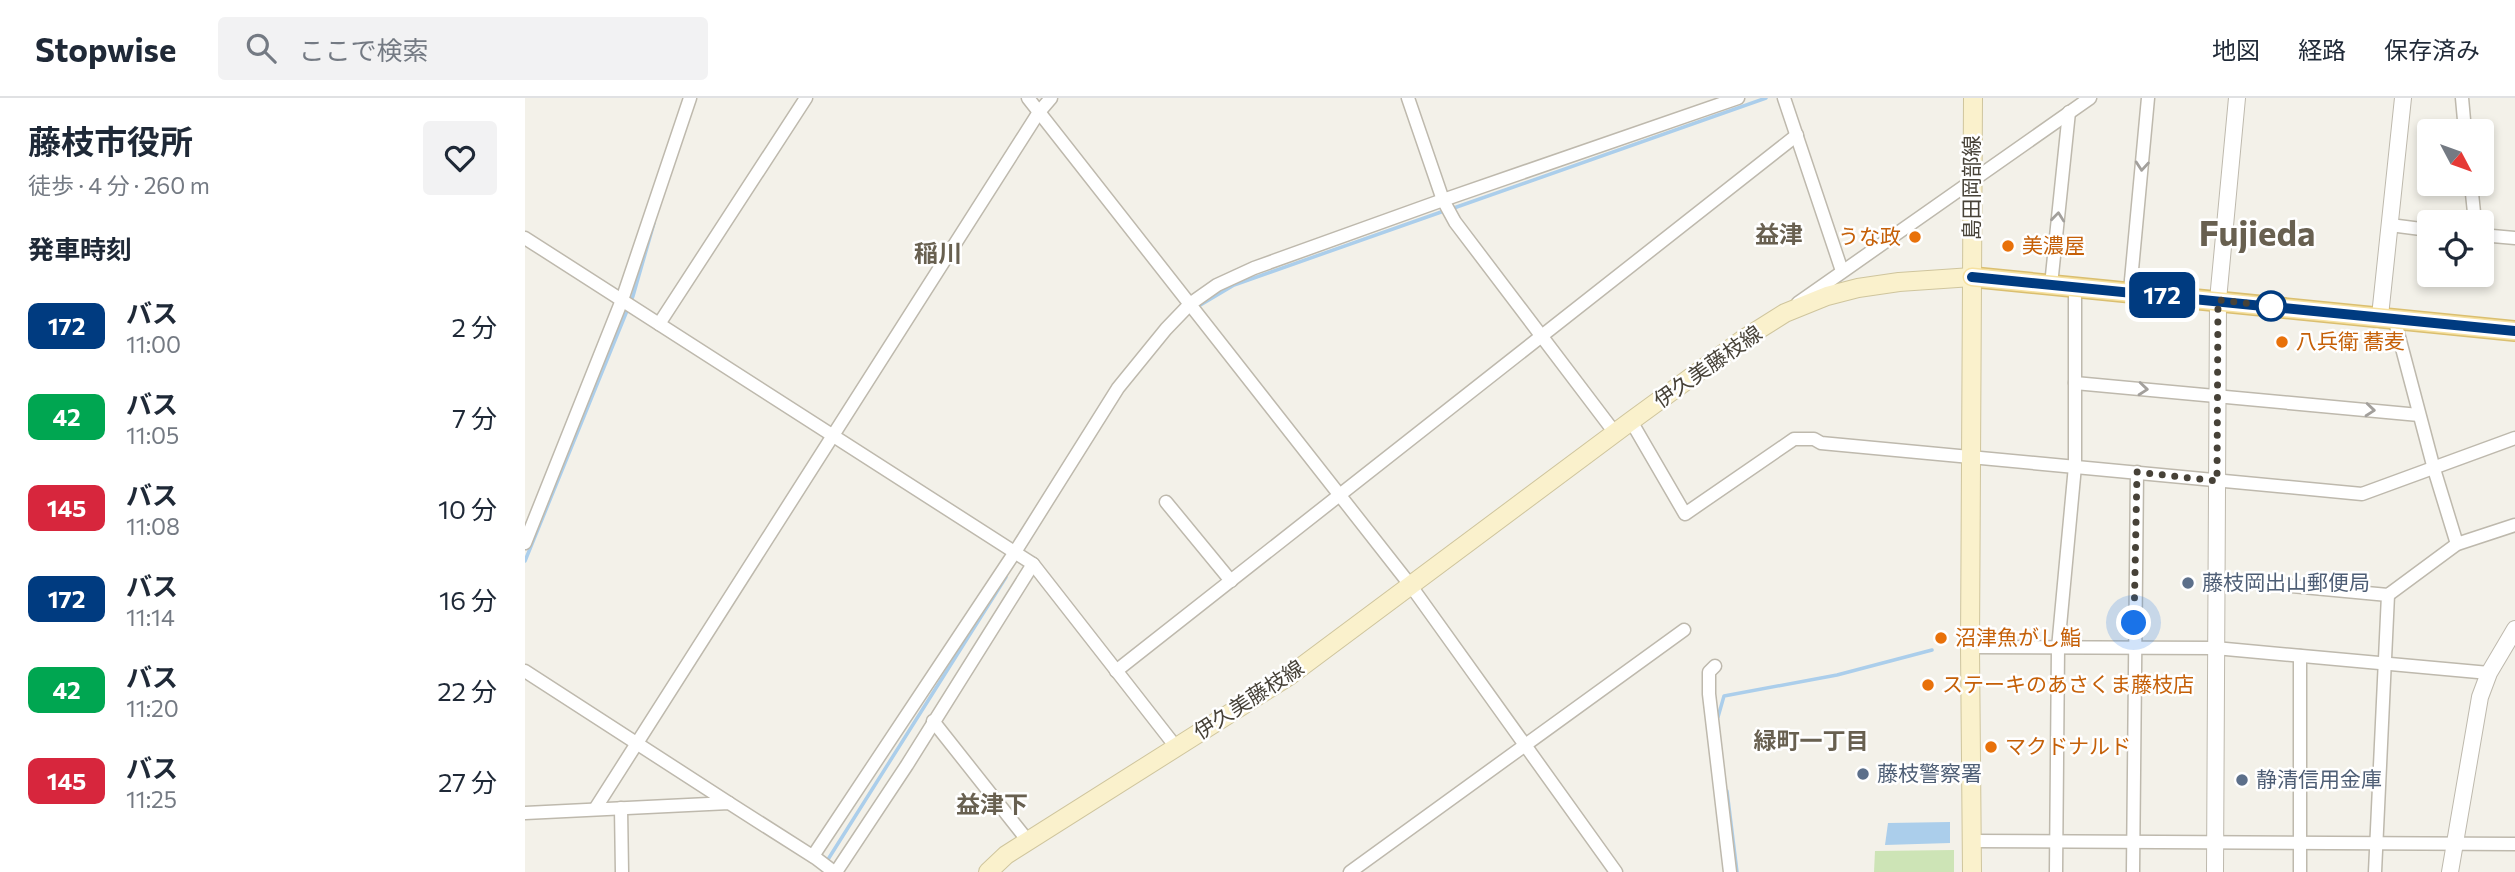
<!DOCTYPE html>
<html lang="ja">
<meta charset="utf-8">
<style>
:root{--surface:#fff;--page:#f2f2f3;--text:#1f2937;--muted:#747a83;--line:#e0e1e3}
body{margin:0;font-family:Commissioner,"Noto Sans JP",sans-serif;background:var(--page);color:var(--text);height:100vh;display:flex;flex-direction:column;font-size:26px;white-space:nowrap}
*{box-sizing:border-box;margin:0}
p{font-size:23px;color:var(--muted)}
.icon{flex:none;width:38px;height:38px;fill:none;stroke:currentColor;stroke-width:2;stroke-linecap:round;stroke-linejoin:round}
.map{position:relative;flex:1;overflow:hidden}
.details{display:flex;flex-direction:column;background:var(--surface);width:525px}
.details>*{flex:none}
.badge{padding:0 14px;border-radius:10px;font-size:24px;line-height:46px}
.needle{width:46px;rotate:131deg}
.buttons{position:absolute;left:1892px;top:21px;display:grid;gap:14px}
.buttons a{display:grid;place-items:center;width:77px;height:77px;border-radius:7px;background:var(--surface);box-shadow:0 4px 10px #0003;font-size:35px}
.you{position:absolute;width:35px;height:35px;margin:-18px;border:5px solid #fff;border-radius:50%;background:#1a73e8;box-shadow:0 0 0 10px #1a73e833}
.map>.badge{position:absolute;translate:-50% -50%;box-shadow:0 0 0 4px #fff}
h2{padding:0 28px;font-size:26px;line-height:63px}
.round{display:grid;place-items:center;flex:none;width:74px;height:74px;border-radius:7px;background:var(--page)}
.head{display:flex;align-items:center;justify-content:space-between;height:119px;padding:0 28px}
h1{font-size:33px;font-weight:700;line-height:52px}
ul{padding:0;list-style:none}
li{display:flex;align-items:center;gap:21px;height:91px;padding:0 28px}
li div{flex:1}
li b{display:block;font-size:26px}
li em{font-style:normal}
li .badge{min-width:77px;font-weight:700;text-align:center}
header{display:flex;align-items:center;gap:42px;box-sizing:border-box;height:98px;padding:0 35px;background:var(--surface);border-bottom:2px solid var(--line)}
header strong{font-size:33px}
nav{display:flex;gap:38px;margin-inline-start:auto;font-size:24px}
.search{width:490px;height:63px;background:var(--page);display:flex;align-items:center;gap:18px;box-sizing:border-box;padding:0 24px;border-radius:7px;color:var(--muted);font-size:26px}
main{display:flex;flex:1;min-height:0}
.map>svg:first-child{display:block}
</style>
<header>
<strong>Stopwise</strong>
<div class="search"><svg class="icon" aria-label="search" viewBox="0 0 24 24"><circle cx="10" cy="10" r="6"/><path d="M15 15l6 6"/></svg>ここで検索</div>
<nav><a>地図</a><a>経路</a><a>保存済み</a></nav>
</header>
<main>
<section class="details">
<div class="head"><div><h1>藤枝市役所</h1><p>徒歩 · 4 分 · 260 m</p></div><a class="round"><svg class="icon" aria-label="heart" viewBox="0 0 24 24"><path d="M12 20l-8-8c-3-5 5-10 8-4 3-6 11-1 8 4z"/></svg></a></div>
<h2>発車時刻</h2>
<ul>
<li><span class="badge" style="background:#003b80;color:#fff">172</span><div><b>バス</b><p>11:00</p></div><em>2 分</em></li>
<li><span class="badge" style="background:#00a651;color:#fff">42</span><div><b>バス</b><p>11:05</p></div><em>7 分</em></li>
<li><span class="badge" style="background:#d7263d;color:#fff">145</span><div><b>バス</b><p>11:08</p></div><em>10 分</em></li>
<li><span class="badge" style="background:#003b80;color:#fff">172</span><div><b>バス</b><p>11:14</p></div><em>16 分</em></li>
<li><span class="badge" style="background:#00a651;color:#fff">42</span><div><b>バス</b><p>11:20</p></div><em>22 分</em></li>
<li><span class="badge" style="background:#d7263d;color:#fff">145</span><div><b>バス</b><p>11:25</p></div><em>27 分</em></li>
</ul>
</section>
<div class="map">
<svg width="1990" height="774" viewBox="0 0 1990 774">
<rect width="100%" height="100%" fill="#f3f1e9"/>
<polygon fill="#cde4b6" points="1429,752 1429,774 1349,774 1350,753"/>
<polygon fill="#abceeb" points="1425,724 1425,745 1360,747 1363,725"/>
<g fill="none" stroke-linecap="round" stroke-linejoin="round">
<g stroke="#abceeb" stroke-width="3.5">
<polyline points="926,111 1241,0"/>
<polyline points="672,209 709,187 919,113"/>
<polyline points="0,463 108,198 129,125"/>
<polyline points="1193,619 1199,598 1312,577 1407,552"/>
<polyline points="1202,693 1212,774"/>
<polyline points="302,763 481,479"/>
</g>
<defs>
<g id="minor">
<polyline points="503,0 886,488 1091,774"/>
<polyline points="883,0 918,102 930,124 1090,335"/>
<polyline points="1259,0 1317,173"/>
<polyline points="1937,0 1940,33"/>
<polyline points="1946,86 1950,124"/>
<polyline points="1865,127 1904,132"/>
<polyline points="1956,137 1990,140"/>
<polyline points="0,140 508,466 651,649"/>
<polyline points="1526,187 1544,14"/>
<polyline points="1605,193 1623,0"/>
<polyline points="1273,205 1565,0"/>
<polyline points="1869,220 1909,371 1932,446"/>
<polyline points="134,226 281,0"/>
<polyline points="1550,285 1894,317"/>
<polyline points="1106,323 1160,416 1269,341 1289,341 1296,345 1837,396 1990,340"/>
<polyline points="641,404 706,483"/>
<polyline points="0,445 97,202 165,0"/>
<polyline points="1691,481 1863,497 1932,446 1990,427"/>
<polyline points="1445,549 1690,550 1964,575"/>
<polyline points="1190,568 1184,574 1184,596 1205,774"/>
<polyline points="0,573 204,705"/>
<polyline points="591,573 1272,37"/>
<polyline points="408,623 503,743"/>
<polyline points="96,710 97,774"/>
<polyline points="70,711 514,14 526,0"/>
<polyline points="0,715 204,705 292,761 309,774"/>
<polyline points="1447,743 1990,746"/>
<polyline points="288,758 490,454 593,290 641,231 665,206 692,187 729,170 918,102 1213,0"/>
<polyline points="311,774 382,667 508,466"/>
<polyline points="825,774 1159,532"/>
<polyline points="1531,774 1533,550 1550,368 1550,189"/>
<polyline points="1608,774 1612,374"/>
<polyline points="1775,774 1775,558"/>
<polyline points="1850,774 1863,497"/>
</g>
<g id="tertiary">
<polyline points="1855,218 1878,0"/>
<polyline points="1690,774 1693,202 1712,0"/>
<polyline points="1925,774 1955,599 1964,575 1990,531"/>
</g>
<g id="secondary">
<polyline points="463,774 481,757 764,578 1106,323 1217,242 1260,215 1302,198 1333,190 1374,184 1447,179"/>
<polyline points="1447,774 1445,549 1448,0"/>
</g>
<polyline id="primary" points="1447,179 1990,233"/>
</defs>
<use href="#minor" stroke="#beb9ad" stroke-width="15"/>
<use href="#tertiary" stroke="#beb9ad" stroke-width="18"/>
<use href="#secondary" stroke="#cfc59d" stroke-width="20"/>
<use href="#primary" stroke="#dabf70" stroke-width="22"/>
<use href="#minor" stroke="#fff" stroke-width="12"/>
<use href="#tertiary" stroke="#fff" stroke-width="16"/>
<use href="#secondary" stroke="#faf1cc" stroke-width="18"/>
<use href="#primary" stroke="#f6e1a0" stroke-width="19"/>
</g>
<defs><path id="oneway-chevron" d="M-2-3.5L2.5 0L-2 3.5" fill="none" stroke-width="1.6" stroke-linecap="round" stroke-linejoin="round" transform="scale(1.75)"/></defs>
<g stroke="#a3a09c">
<use href="#oneway-chevron" transform="translate(1617 68) rotate(95)"/>
<use href="#oneway-chevron" transform="translate(1533 119) rotate(-84)"/>
<use href="#oneway-chevron" transform="translate(1618 291) rotate(5)"/>
<use href="#oneway-chevron" transform="translate(1845 312) rotate(5)"/>
</g>
<g fill="none" stroke-linecap="round" stroke-linejoin="round">
<defs>
<polyline id="line" points="1447,179 1990,233"/>
</defs>
<use href="#line" stroke="#fff" stroke-width="16"/>
<use href="#line" stroke="#003b80" stroke-width="10"/>
<polyline stroke="#474238" stroke-width="7" stroke-dasharray="0 12.6" points="1609,525 1612,374 1692,383 1693,202 1746,208"/>
</g>
<g fill="#e8710a" stroke="#fff" stroke-width="2.5">
<circle cx="1390" cy="139" r="7"/>
<circle cx="1483" cy="148" r="7"/>
<circle cx="1757" cy="244" r="7"/>
<circle cx="1416" cy="540" r="7"/>
<circle cx="1403" cy="587" r="7"/>
<circle cx="1466" cy="649" r="7"/>
</g>
<circle fill="#fff" stroke="#003b80" stroke-width="3.5" cx="1746" cy="208" r="14"/>
<g fill="#5c6f8a" stroke="#fff" stroke-width="2.5">
<circle cx="1663" cy="485" r="7"/>
<circle cx="1338" cy="676" r="7"/>
<circle cx="1717" cy="682" r="7"/>
</g>
<g text-anchor="middle" stroke-width="5" stroke-linejoin="round" paint-order="stroke">
<g font-size="21" fill="#474238" stroke="#fff">
<text transform="translate(1447 90) rotate(-90)" y="7">島田岡部線</text>
<text transform="translate(1183 269) rotate(-35)" y="7">伊久美藤枝線</text>
<text transform="translate(724 602) rotate(-33)" y="7">伊久美藤枝線</text>
</g>
<g font-size="21" fill="#c56008" stroke="#fff" text-anchor="start">
<text x="1376" y="146" text-anchor="end">うな政</text>
<text x="1497" y="155">美濃屋</text>
<text x="1771" y="251">八兵衛 蕎麦</text>
<text x="1430" y="547">沼津魚がし鮨</text>
<text x="1417" y="594">ステーキのあさくま藤枝店</text>
<text x="1480" y="656">マクドナルド</text>
</g>
<g font-size="21" fill="#4e5e75" stroke="#fff" text-anchor="start">
<text x="1677" y="492">藤枝岡出山郵便局</text>
<text x="1352" y="683">藤枝警察署</text>
<text x="1731" y="689">静清信用金庫</text>
</g>
<g font-size="23" font-weight="bold" fill="#686050" stroke="#fff">
<text x="1286" y="651">緑町一丁目</text>
</g>
<g font-size="24" font-weight="bold" fill="#686050" stroke="#fff">
<text x="1254" y="145">益津</text>
<text x="413" y="164">稲川</text>
<text x="467" y="715">益津下</text>
</g>
<g font-size="35" font-weight="bold" fill="#686050" stroke="#fff">
<text x="1732" y="148">Fujieda</text>
</g>
</g>
</svg>
<div class="buttons">
<a><svg class="needle" viewBox="-14 -14 28 28"><path d="M0-13l5 13h-10z" fill="#e53935"/><path d="M0 13l5-13h-10z" fill="#747a83"/></svg></a>
<a><svg class="icon" aria-label="locate" viewBox="0 0 24 24"><circle cx="12" cy="12" r="6"/><path d="M12 2v4M12 18v4M2 12h4M18 12h4"/></svg></a>
</div>
<div class="you" style="left:1609px;top:525px"></div>
<b class="badge" style="left:1637px;top:197px;background:#003b80;color:#fff">172</b>
</div>
</main>
